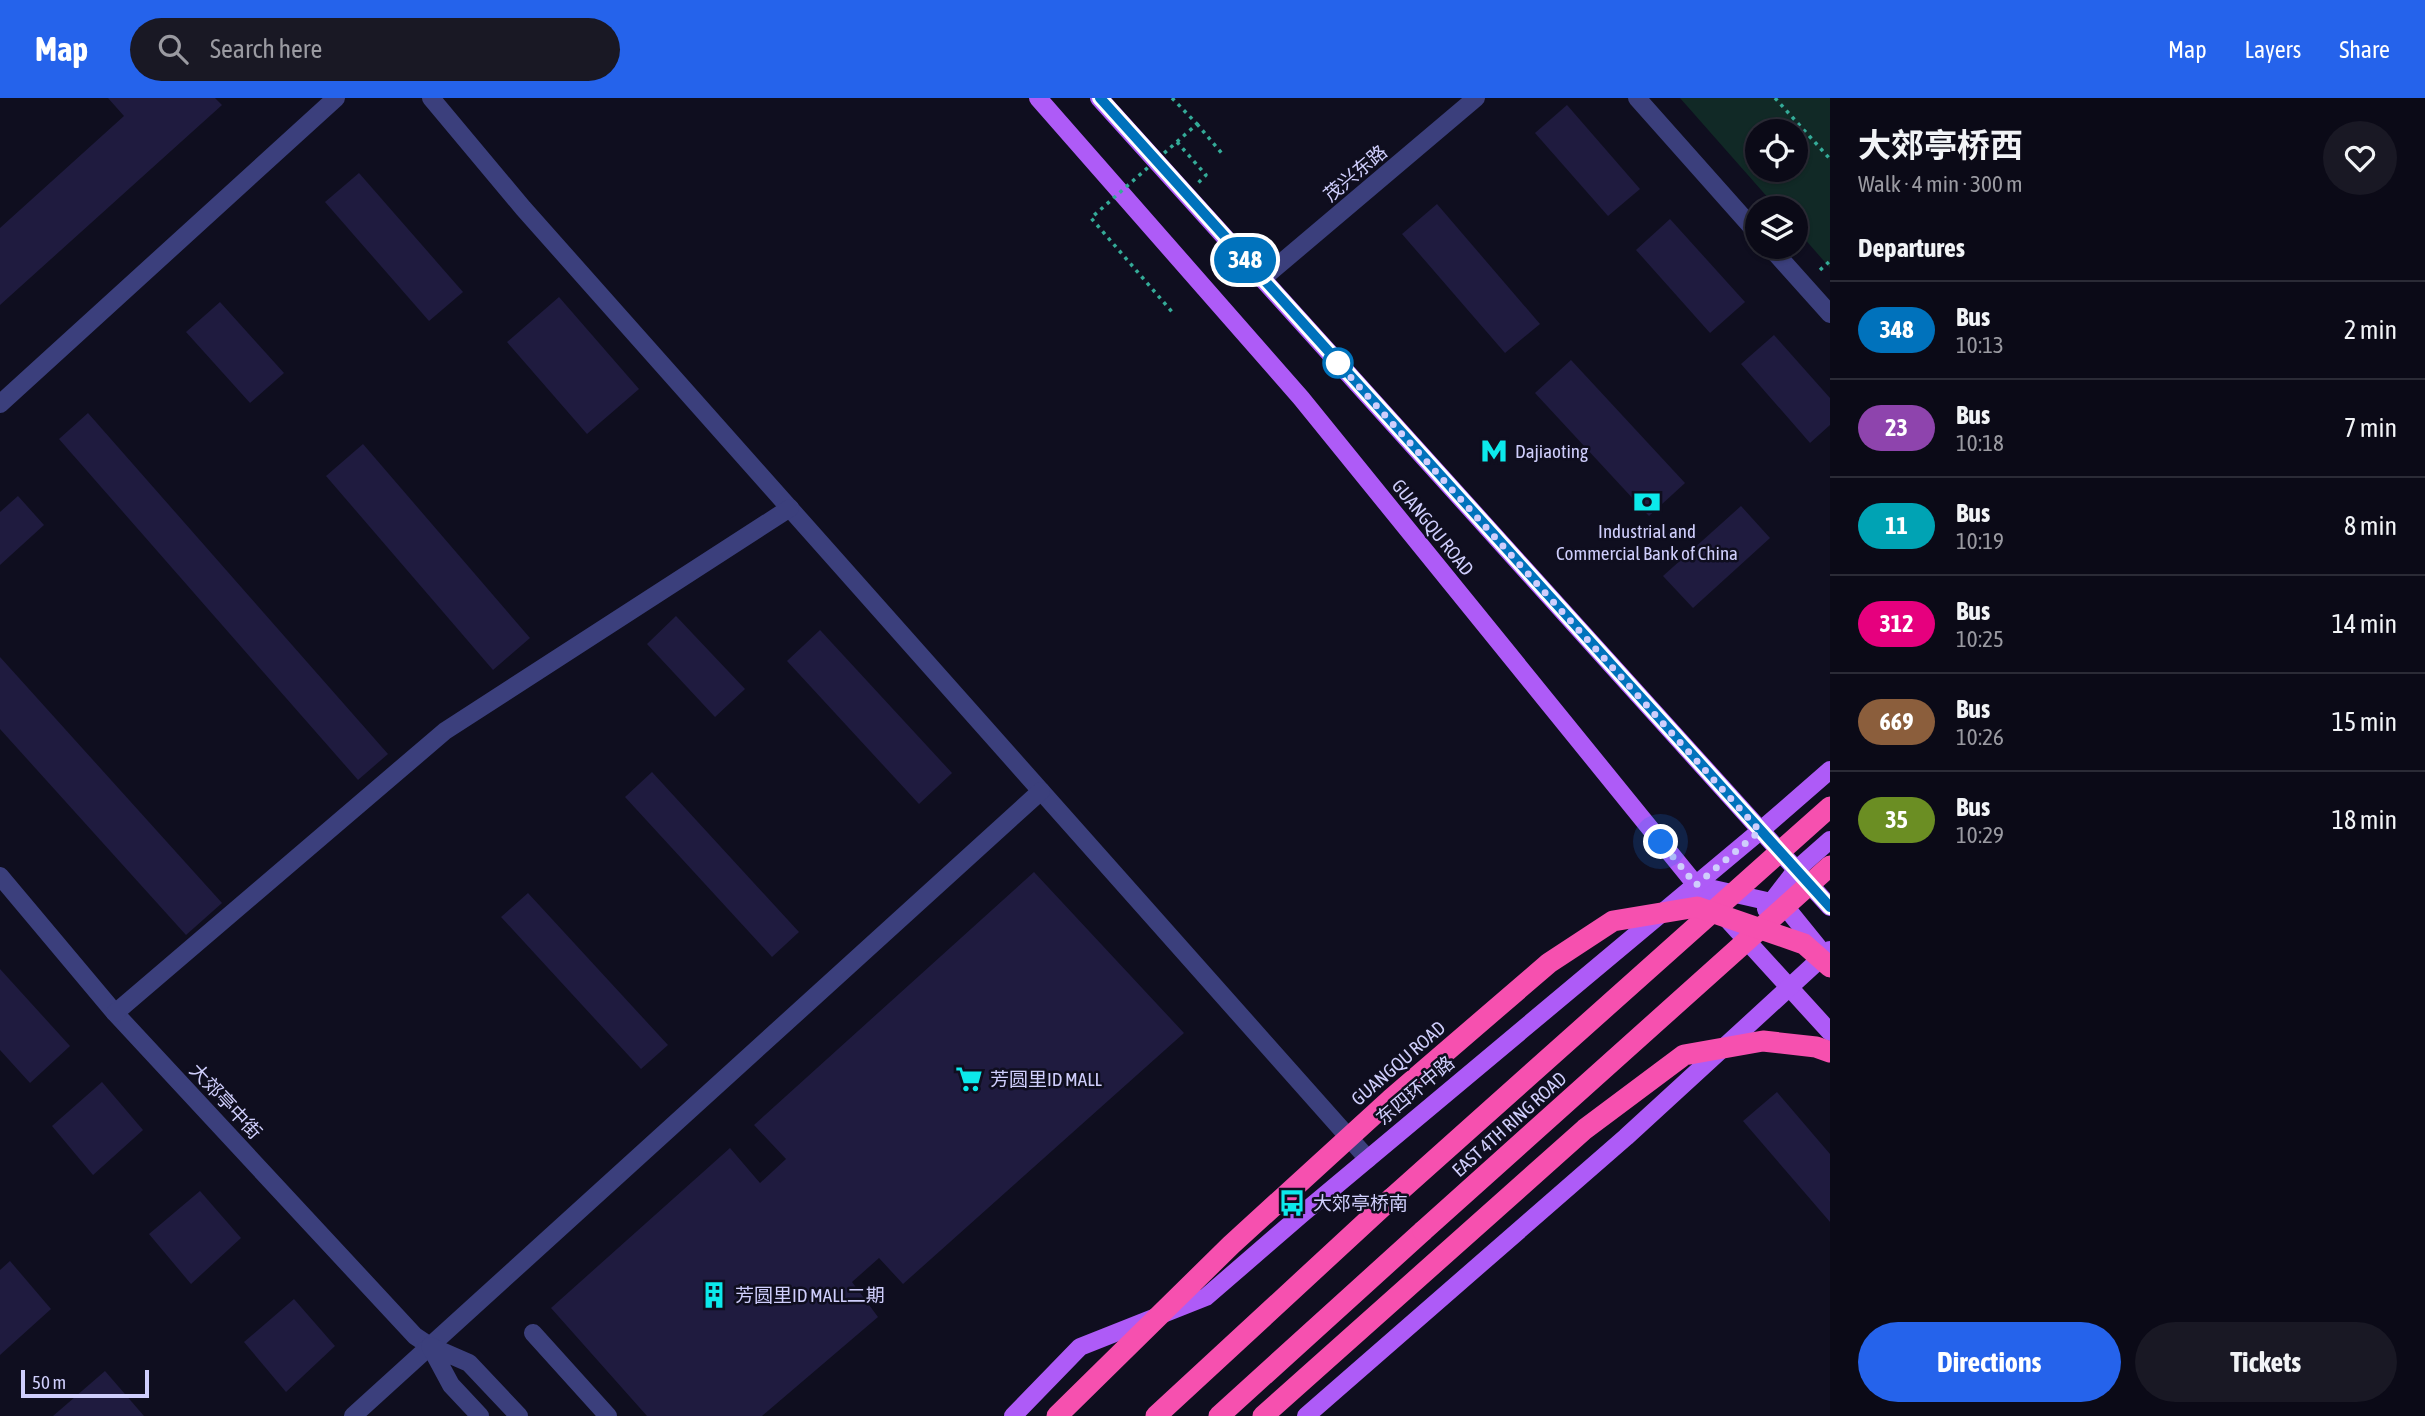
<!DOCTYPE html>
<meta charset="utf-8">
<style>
:root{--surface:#0b0a17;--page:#191824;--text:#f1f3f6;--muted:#9a9aa1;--line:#2b2b36;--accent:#2563eb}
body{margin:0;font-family:"Asap Condensed","Noto Sans SC",sans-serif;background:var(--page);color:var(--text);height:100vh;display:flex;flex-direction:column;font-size:26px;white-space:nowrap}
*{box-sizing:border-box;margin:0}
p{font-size:23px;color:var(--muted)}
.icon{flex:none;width:38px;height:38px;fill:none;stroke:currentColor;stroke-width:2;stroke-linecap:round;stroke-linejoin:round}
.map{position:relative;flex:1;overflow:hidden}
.drawer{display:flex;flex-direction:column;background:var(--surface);width:595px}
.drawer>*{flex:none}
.badge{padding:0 14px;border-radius:23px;font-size:24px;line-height:46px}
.buttons{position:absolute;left:1745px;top:21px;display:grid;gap:14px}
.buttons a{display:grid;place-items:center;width:63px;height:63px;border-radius:50%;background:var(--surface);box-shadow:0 2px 5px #0004,0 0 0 2px var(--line);font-size:35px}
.scale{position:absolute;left:21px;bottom:18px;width:128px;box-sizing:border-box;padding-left:7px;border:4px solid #cfcefc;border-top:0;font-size:19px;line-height:24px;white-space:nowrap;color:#cfcefc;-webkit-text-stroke:5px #0f0e1f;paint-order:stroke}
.you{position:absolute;width:35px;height:35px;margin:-18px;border:5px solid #fff;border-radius:50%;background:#1a73e8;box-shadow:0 0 0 10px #1a73e833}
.map>.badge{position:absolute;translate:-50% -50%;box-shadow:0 0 0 4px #fff}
h2{padding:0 28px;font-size:26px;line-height:63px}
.round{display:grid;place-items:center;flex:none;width:74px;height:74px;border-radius:37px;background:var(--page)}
.overview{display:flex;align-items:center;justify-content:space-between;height:119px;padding:0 28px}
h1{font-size:33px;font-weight:700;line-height:52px}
.cta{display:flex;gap:14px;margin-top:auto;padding:14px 28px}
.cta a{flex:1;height:80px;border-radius:42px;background:var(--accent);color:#fff;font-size:28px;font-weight:700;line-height:80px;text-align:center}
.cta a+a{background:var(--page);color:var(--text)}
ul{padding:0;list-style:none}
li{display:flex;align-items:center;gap:21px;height:98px;padding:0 28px;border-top:2px solid var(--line)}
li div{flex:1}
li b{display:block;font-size:26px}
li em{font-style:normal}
li .badge{min-width:77px;font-weight:700;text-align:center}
header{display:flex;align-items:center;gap:42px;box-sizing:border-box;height:98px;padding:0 35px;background:var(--accent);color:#fff}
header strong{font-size:33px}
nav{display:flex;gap:38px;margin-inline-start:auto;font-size:24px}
.search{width:490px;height:63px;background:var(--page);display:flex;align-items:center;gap:18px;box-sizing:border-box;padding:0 24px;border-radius:38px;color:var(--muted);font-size:26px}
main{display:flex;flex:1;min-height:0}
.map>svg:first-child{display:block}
</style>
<header>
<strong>Map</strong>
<div class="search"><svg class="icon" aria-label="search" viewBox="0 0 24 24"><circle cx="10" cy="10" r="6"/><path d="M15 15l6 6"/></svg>Search here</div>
<nav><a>Map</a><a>Layers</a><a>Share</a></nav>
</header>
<main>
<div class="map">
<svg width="1830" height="1318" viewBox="0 0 1830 1318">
<rect width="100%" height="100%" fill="#0f0e1f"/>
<path fill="#112926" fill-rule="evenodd" d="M1680 0H1830V170L1796 131V110H1777ZM1757 33H1796V72H1757Z"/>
<g fill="#1f1b3f">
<polygon points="108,0 215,0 222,7 0,207 0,130 124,18"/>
<polygon points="1567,7 1640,91 1608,118 1535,35"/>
<polygon points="359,75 463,194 429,223 325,104"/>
<polygon points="1437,106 1540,226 1505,255 1402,136"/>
<polygon points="1670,121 1745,204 1710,235 1636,152"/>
<polygon points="559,199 639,291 587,336 507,244"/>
<polygon points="220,204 284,275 250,305 186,234"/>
<polygon points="1774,237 1830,300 1830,327 1810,345 1741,266"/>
<polygon points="1571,262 1685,385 1649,418 1535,295"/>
<polygon points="88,315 388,656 358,682 59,341"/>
<polygon points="363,346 530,540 493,572 326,378"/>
<polygon points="18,398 44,427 0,467 0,414"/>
<polygon points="1741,408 1770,440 1693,510 1663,478"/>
<polygon points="676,518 745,591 715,619 647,546"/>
<polygon points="820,532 952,675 919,706 787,563"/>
<polygon points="0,559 222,805 186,837 0,631"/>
<polygon points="652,674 799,834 772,859 625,699"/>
<polygon points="1034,774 1184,935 903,1186 879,1160 852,1184 878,1219 762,1318 647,1318 551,1210 730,1050 760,1085 786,1061 754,1027"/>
<polygon points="528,795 668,947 641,971 501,819"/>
<polygon points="0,871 70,948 30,985 0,952"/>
<polygon points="102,984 143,1032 93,1077 52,1028"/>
<polygon points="1777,994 1830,1056 1830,1124 1743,1023"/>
<polygon points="200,1093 241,1140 191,1186 149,1136"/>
<polygon points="10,1163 51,1211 0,1257 0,1172"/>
<polygon points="294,1201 335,1248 286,1294 244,1244"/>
<polygon points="105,1273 144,1318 53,1318"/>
</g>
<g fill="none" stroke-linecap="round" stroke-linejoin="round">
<g stroke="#34ab98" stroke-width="3.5" stroke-dasharray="3.5 5" stroke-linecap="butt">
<polyline points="1775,0 1830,61"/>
<polyline points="1197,26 1224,58"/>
<polyline points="1177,44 1206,77 1197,86"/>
<polyline points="1820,172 1830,163"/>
</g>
<g stroke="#3b3f7c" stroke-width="18">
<polyline points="431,0 523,110 1368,1061"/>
<polyline points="1637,0 1757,135"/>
<polyline points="1770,149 1830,216"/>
<polyline points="1262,181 1476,0"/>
<polyline points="0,306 336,0"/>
<polyline points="0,778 115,915 415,1238 430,1248"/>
<polyline points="115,915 445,633 790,410"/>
<polyline points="533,1235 608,1318"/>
<polyline points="353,1318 1041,693"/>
<polyline points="480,1318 451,1287 430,1248 469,1265 519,1318"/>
</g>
<g stroke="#ae5bf7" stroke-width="18">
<polyline points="1038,0 1301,300 1696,787 1830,934"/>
<polyline points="1099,0 1830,809"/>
<polyline points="1696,787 1771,804 1788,812 1822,854"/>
<polyline points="1766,811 1796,772 1830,742"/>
<polyline points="1013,1318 1080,1249 1206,1199 1302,1116 1760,733 1830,672"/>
<polyline points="1306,1318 1626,1039 1830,852"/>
</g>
<g stroke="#f650af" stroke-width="21">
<polyline points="1156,1318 1392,1100"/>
<polyline points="1219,1318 1423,1133"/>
</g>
<polyline stroke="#34ab98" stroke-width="3.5" stroke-dasharray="3.5 5" stroke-linecap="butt" points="1172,0 1197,26 1091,120 1173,215"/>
<g stroke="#f650af" stroke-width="21">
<polyline points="1392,1100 1830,709"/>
<polyline points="1423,1133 1830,768"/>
<polyline points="1057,1318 1231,1147 1391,1001 1549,865 1613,823 1697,809 1804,846 1830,869"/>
<polyline points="1263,1318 1585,1031 1684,957 1763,943 1816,949 1830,954"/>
</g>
</g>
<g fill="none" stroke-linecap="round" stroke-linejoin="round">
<defs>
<polyline id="line" points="1100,0 1830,809"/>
</defs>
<use href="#line" stroke="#fff" stroke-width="16"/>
<use href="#line" stroke="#0072bc" stroke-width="10"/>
<polyline stroke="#cfcefc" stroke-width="7" stroke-dasharray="0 12.6" points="1338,265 1336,263 1760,733 1696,787 1661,744"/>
</g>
<defs>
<symbol id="metro-bare" viewBox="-9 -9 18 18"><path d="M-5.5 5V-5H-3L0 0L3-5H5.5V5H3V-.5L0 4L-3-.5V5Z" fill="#0ce9eb" stroke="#0f0e1f" stroke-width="2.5" paint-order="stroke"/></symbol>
<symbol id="bank-bare" viewBox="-9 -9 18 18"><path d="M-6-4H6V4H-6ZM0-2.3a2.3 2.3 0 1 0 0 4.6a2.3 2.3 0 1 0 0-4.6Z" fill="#0ce9eb" stroke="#0f0e1f" stroke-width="2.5" paint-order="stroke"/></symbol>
<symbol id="supermarket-bare" viewBox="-9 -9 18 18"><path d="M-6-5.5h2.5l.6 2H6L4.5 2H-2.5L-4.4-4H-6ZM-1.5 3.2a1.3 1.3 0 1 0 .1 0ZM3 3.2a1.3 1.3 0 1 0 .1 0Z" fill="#0ce9eb" stroke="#0f0e1f" stroke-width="2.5" paint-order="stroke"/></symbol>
<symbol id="bus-bare" viewBox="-9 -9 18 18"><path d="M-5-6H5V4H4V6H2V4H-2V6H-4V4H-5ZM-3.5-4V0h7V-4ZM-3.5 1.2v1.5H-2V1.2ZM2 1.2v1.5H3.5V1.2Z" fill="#0ce9eb" stroke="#0f0e1f" stroke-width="2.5" paint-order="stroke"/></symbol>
<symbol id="building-bare" viewBox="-9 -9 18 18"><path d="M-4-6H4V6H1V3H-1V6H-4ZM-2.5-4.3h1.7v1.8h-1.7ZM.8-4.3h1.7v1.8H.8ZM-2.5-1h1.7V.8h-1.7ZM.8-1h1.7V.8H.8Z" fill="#0ce9eb" stroke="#0f0e1f" stroke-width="2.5" paint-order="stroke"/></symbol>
</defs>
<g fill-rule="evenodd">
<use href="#metro-bare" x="1475" y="334" width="38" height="38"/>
<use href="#bank-bare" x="1628" y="385" width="38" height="38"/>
<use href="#supermarket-bare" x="950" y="962" width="38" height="38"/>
<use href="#bus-bare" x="1273" y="1086" width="38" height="38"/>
<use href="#building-bare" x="695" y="1178" width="38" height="38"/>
</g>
<circle fill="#fff" stroke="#0072bc" stroke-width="3.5" cx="1338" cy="265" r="14"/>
<g text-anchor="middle" stroke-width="5" stroke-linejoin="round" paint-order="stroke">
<g font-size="19" fill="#cfcefc" stroke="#0f0e1f">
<text transform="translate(1355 75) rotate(-40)" y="7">茂兴东路</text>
<text transform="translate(1433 429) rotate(51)" y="7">GUANGQU ROAD</text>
<text transform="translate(1398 965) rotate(-41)" y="7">GUANGQU ROAD</text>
<text transform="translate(1415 992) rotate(-40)" y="7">东四环中路</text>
<text transform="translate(226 1003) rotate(47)" y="7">大郊亭中街</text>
<text transform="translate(1509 1026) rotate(-42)" y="7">EAST 4TH RING ROAD</text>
</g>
<g font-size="19" fill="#cfcefc" stroke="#0f0e1f" text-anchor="start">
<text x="1515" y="360">Dajiaoting</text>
<text x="1647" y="440" text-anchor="middle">Industrial and<tspan x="1647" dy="22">Commercial Bank of China</tspan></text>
<text x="990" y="988">芳圆里ID MALL</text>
<text x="1313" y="1112">大郊亭桥南</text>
<text x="735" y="1204">芳圆里ID MALL二期</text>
</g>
</g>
</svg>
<div class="buttons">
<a><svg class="icon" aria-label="locate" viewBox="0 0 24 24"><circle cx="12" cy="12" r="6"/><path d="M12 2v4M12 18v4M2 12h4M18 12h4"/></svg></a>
<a><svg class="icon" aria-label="layers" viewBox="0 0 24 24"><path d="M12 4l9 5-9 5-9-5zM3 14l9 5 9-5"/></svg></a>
</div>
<div class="scale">50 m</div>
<div class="you" style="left:1661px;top:744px"></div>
<b class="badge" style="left:1245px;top:162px;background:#0072bc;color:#fff">348</b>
</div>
<section class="drawer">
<div class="overview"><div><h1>大郊亭桥西</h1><p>Walk · 4 min · 300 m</p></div><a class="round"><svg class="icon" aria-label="heart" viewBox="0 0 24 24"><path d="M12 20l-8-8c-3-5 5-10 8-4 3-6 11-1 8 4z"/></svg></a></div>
<h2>Departures</h2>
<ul>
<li><span class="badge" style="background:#0072bc;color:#fff">348</span><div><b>Bus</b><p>10:13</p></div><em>2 min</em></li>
<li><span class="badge" style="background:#8e44ad;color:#fff">23</span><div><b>Bus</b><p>10:18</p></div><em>7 min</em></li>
<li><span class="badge" style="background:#00a3b4;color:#fff">11</span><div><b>Bus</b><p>10:19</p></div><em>8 min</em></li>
<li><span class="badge" style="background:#e6007e;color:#fff">312</span><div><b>Bus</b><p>10:25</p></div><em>14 min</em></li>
<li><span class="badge" style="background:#8b5e3c;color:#fff">669</span><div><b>Bus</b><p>10:26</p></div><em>15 min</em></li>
<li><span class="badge" style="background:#6b8e23;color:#fff">35</span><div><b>Bus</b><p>10:29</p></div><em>18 min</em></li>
</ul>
<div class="cta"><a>Directions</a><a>Tickets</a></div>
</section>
</main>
